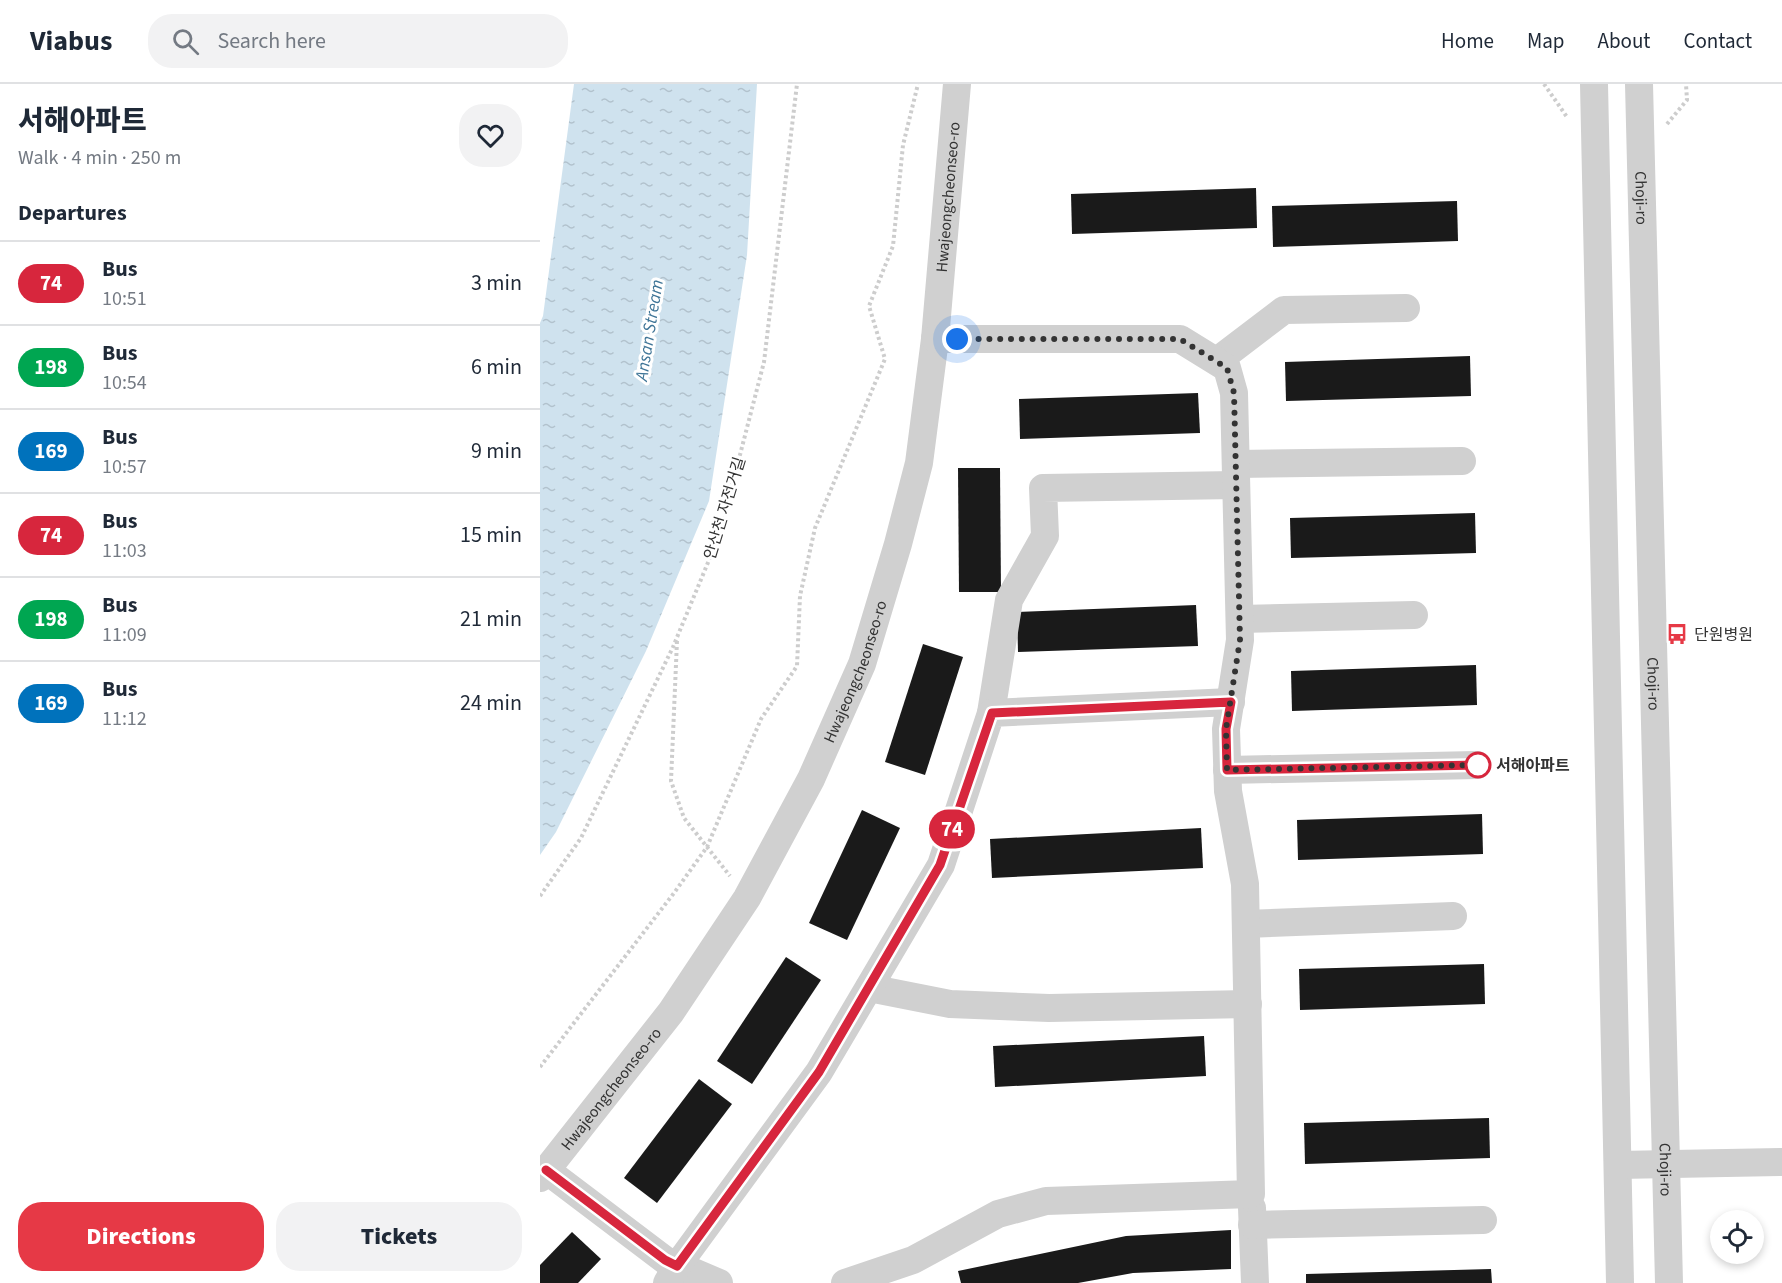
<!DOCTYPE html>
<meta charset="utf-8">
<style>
:root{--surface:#fff;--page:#f2f2f3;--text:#1f2937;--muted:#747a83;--line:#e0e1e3;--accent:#e63946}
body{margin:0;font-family:"Source Sans 3","Noto Sans KR",sans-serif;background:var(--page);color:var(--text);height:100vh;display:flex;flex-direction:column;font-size:22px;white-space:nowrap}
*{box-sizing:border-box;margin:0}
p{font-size:20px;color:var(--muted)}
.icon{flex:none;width:33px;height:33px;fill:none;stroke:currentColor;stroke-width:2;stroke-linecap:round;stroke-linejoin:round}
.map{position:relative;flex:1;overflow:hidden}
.sheet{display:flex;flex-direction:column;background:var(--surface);width:540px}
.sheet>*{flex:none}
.badge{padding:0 12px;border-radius:20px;font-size:21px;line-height:39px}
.buttons{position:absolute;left:1170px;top:1126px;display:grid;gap:12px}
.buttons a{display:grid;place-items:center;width:54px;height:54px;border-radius:50%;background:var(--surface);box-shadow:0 3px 9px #0003;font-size:30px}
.you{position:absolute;width:30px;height:30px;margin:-15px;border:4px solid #fff;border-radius:50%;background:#1a73e8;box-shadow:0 0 0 9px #1a73e833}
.map>.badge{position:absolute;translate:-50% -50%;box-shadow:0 0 0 3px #fff}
h2{padding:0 18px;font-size:22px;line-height:54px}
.round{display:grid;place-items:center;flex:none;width:63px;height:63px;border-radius:24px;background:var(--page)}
.headline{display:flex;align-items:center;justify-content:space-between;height:102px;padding:0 18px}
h1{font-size:28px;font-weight:800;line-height:45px}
.cta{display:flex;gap:12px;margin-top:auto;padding:12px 18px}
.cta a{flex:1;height:69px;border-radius:24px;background:var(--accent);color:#fff;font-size:24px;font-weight:800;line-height:69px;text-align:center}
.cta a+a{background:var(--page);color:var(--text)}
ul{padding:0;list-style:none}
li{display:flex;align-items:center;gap:18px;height:84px;padding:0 18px;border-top:2px solid var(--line)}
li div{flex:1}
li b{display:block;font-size:22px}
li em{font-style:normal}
li .badge{min-width:66px;font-weight:700;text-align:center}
header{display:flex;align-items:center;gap:36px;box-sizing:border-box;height:84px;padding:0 30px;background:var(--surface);border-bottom:2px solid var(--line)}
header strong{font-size:28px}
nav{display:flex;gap:33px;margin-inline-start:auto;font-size:21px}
.search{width:420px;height:54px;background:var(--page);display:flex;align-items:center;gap:15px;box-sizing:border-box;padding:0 21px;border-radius:24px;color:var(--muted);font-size:22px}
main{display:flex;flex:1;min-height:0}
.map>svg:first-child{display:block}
</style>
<header>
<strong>Viabus</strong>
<div class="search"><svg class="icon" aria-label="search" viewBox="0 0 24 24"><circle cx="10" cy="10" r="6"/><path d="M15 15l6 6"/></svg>Search here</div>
<nav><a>Home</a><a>Map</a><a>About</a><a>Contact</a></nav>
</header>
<main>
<section class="sheet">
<div class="headline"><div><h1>서해아파트</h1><p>Walk · 4 min · 250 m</p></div><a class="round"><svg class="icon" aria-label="heart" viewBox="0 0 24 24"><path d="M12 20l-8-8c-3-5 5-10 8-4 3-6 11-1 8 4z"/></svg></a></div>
<h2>Departures</h2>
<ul>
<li><span class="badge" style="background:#d7263d;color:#fff">74</span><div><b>Bus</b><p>10:51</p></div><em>3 min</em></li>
<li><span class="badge" style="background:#00a651;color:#fff">198</span><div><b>Bus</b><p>10:54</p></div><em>6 min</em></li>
<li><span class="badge" style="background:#0072bc;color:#fff">169</span><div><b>Bus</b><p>10:57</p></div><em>9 min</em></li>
<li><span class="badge" style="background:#d7263d;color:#fff">74</span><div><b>Bus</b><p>11:03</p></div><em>15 min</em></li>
<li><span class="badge" style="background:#00a651;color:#fff">198</span><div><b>Bus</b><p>11:09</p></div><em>21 min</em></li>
<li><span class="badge" style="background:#0072bc;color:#fff">169</span><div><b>Bus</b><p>11:12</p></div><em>24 min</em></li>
</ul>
<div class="cta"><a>Directions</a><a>Tickets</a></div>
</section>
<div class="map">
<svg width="1242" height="1199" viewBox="0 0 1242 1199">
<defs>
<pattern id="water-ripples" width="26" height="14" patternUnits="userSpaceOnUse" patternTransform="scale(1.5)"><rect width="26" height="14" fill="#cfe2ee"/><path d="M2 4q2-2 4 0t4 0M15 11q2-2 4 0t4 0" fill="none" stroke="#b2c2cd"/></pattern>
</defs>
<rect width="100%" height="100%" fill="#fff"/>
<polygon fill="url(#water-ripples)" points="34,0 217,0 207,171 169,417 106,567 16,748 0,771 0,239 3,232"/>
<g fill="#1a1a1a">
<polygon points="716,104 717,144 532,150 531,110"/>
<polygon points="917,117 918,157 733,163 732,122"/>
<polygon points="930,272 931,312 746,317 745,278"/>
<polygon points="658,309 660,349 480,355 479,315"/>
<polygon points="418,384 460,384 461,508 419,508"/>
<polygon points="935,429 936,469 751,474 750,434"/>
<polygon points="656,521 658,562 478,568 477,528"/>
<polygon points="383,560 423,573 385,691 345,678"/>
<polygon points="936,581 937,621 752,627 751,587"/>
<polygon points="322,726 360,744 307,856 269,839"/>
<polygon points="942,730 943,770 758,776 757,736"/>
<polygon points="661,744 663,784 452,794 450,755"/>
<polygon points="246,873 281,896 212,1000 177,977"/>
<polygon points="944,880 945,920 760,926 759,885"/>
<polygon points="664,952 666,992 455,1003 453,962"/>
<polygon points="159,995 192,1020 117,1119 84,1094"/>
<polygon points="949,1034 950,1074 765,1080 764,1039"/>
<polygon points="691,1146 691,1185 593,1189 538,1199 421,1199 418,1187 586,1152"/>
<polygon points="32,1148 61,1175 38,1199 0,1199 0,1181"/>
<polygon points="951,1185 952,1199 766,1199 766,1190"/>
</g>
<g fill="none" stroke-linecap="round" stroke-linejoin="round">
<g stroke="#cdcdcd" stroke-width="4" stroke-dasharray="3 3" stroke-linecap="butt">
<polyline points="1004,0 1027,33"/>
<polyline points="1127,40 1147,16 1146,0"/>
<polyline points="137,557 131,697 144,734 190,792"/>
<polyline points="0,812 41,754 133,563 179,452 224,278 257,0"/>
<polyline points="0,983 134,809 167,763 221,635 257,582 260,512 275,444 345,275 329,222 353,162 363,61 378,0"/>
</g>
<g stroke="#d0d0d0" stroke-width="28">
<polyline points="1054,0 1080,1199"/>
<path id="s1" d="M1099 0 1129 1199"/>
<polyline points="677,277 744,226 866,224"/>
<polyline points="696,380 922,377"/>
<polyline points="700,535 874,531"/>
<polyline points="451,629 469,516 505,452 503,404 696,401"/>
<polyline points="687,686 937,681"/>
<polyline points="706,840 913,832"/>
<polyline points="329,904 410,920 509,924 708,920"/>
<polyline points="1078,1081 1242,1078"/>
<polyline points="6,1086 125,1176 179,1199"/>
<path id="s2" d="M0 1094 131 928 207 814 271 695 322 580 358 460 379 379 395 255 417 0"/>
<polyline points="712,1124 715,1199"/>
<polyline points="712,1141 943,1136"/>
<polyline points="127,1199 137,1182 279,988 401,781 451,629 691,618"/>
<polyline points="305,1199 373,1176 458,1130 506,1117 711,1110 705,800 688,707 686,645 700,556 694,309 687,284 640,255 395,255"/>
</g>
</g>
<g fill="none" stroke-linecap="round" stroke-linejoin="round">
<defs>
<polyline id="line" points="6,1086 125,1176 137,1182 279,988 400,781 452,629 691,618 686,645 687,686 938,681"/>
</defs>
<use href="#line" stroke="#fff" stroke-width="14"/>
<use href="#line" stroke="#d7263d" stroke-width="9"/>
<polyline stroke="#333" stroke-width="6" stroke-dasharray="0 10.8" points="417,255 640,255 687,284 694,309 700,556 686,645 687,686 938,681"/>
</g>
<defs>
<symbol id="bus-bare" viewBox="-9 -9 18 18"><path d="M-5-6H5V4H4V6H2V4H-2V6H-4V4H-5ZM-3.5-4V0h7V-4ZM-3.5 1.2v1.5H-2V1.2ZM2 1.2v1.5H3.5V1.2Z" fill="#e63946" stroke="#fff" stroke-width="2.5" paint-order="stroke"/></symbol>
</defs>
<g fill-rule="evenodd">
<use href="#bus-bare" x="1122" y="535" width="30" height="30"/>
</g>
<circle fill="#fff" stroke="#d7263d" stroke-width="3" cx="938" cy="681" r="12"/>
<g text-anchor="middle" stroke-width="6" stroke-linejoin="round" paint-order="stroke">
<g font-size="16" fill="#333" stroke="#fff">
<text dy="6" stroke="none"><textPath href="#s2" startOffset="1086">Hwajeongcheonseo-ro</textPath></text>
<text dy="6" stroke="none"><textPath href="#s1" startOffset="114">Choji-ro</textPath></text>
<text transform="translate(184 424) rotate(-73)" y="6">안산천 자전거길</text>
<text dy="6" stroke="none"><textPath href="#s2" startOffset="600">Hwajeongcheonseo-ro</textPath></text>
<text dy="6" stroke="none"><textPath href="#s1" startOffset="600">Choji-ro</textPath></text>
<text dy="6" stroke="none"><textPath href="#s2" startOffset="114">Hwajeongcheonseo-ro</textPath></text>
<text dy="6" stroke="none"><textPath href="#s1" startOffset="1086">Choji-ro</textPath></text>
</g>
<g font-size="16" fill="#333" stroke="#fff" text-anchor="start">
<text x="1154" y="556">단원병원</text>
</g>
<g font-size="16" font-weight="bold" fill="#333" stroke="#fff" text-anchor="start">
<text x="956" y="687">서해아파트</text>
</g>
<g font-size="18" font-style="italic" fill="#3f7597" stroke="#fff">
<text transform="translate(109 246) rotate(-81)" y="6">Ansan Stream</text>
</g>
</g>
</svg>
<div class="buttons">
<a><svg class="icon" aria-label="locate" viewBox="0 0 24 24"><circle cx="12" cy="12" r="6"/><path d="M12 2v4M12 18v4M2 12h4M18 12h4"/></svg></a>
</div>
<div class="you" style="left:417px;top:255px"></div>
<b class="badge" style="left:412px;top:745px;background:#d7263d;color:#fff">74</b>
</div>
</main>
